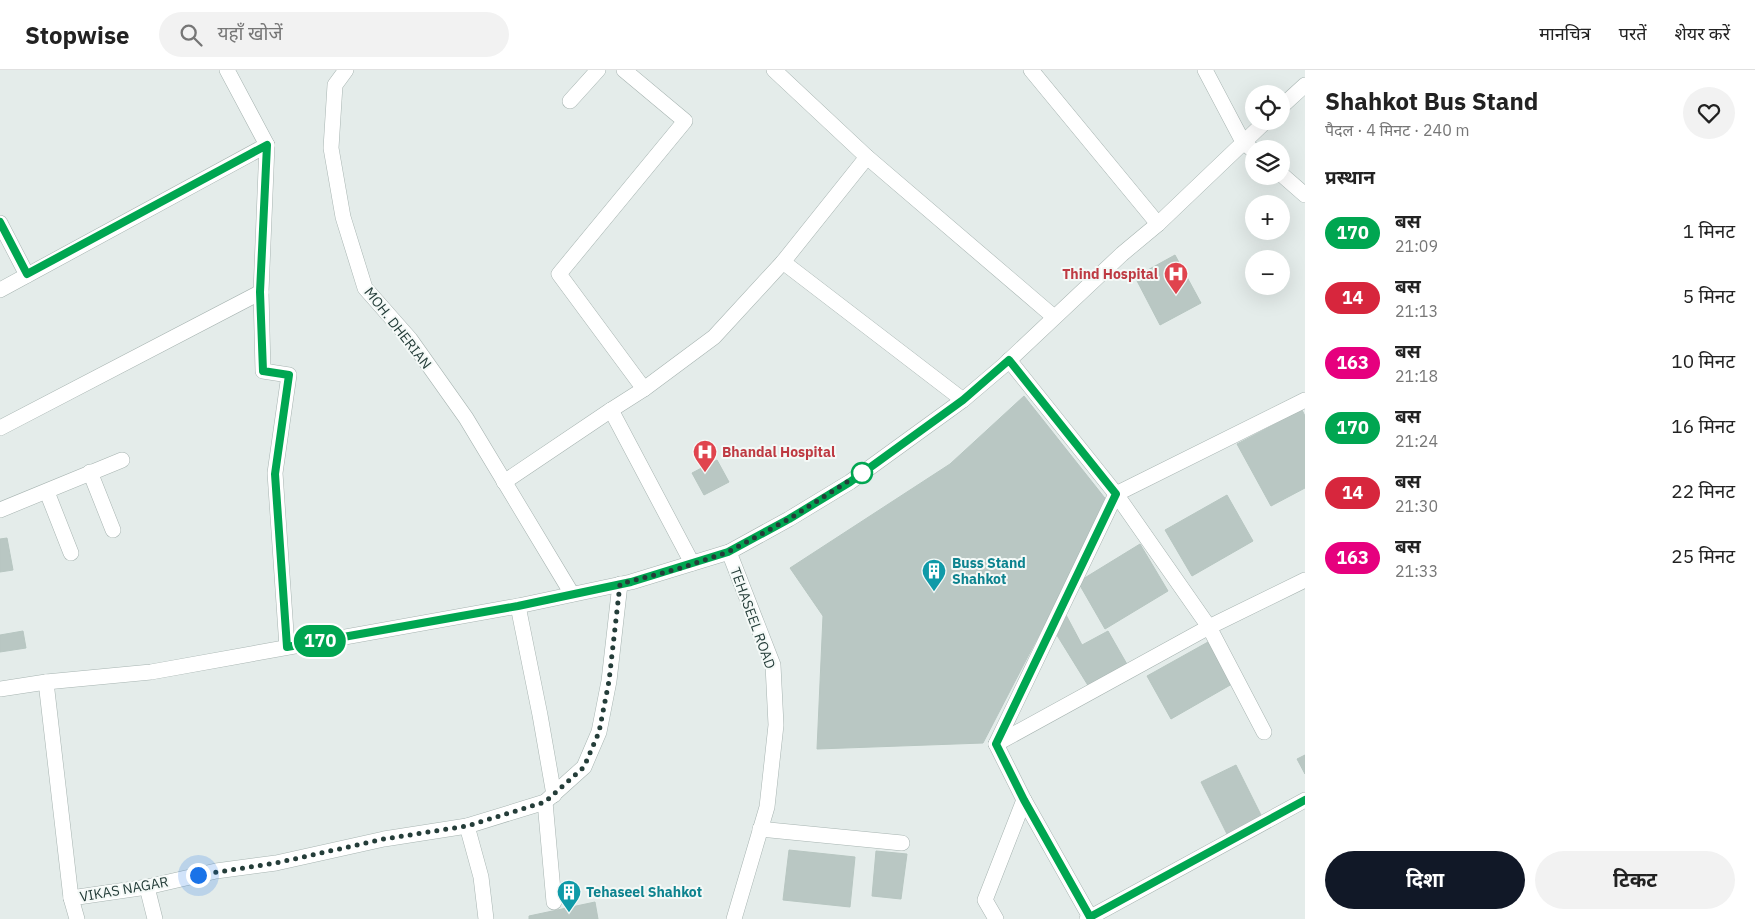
<!DOCTYPE html>
<html lang="hi">
<meta charset="utf-8">
<style>
:root{--surface:#fff;--page:#f2f2f2;--text:#222;--muted:#767676;--line:#e0e0e0;--accent:#111827}
body{margin:0;font-family:"IBM Plex Sans","Noto Sans Devanagari",sans-serif;background:var(--page);color:var(--text);height:100vh;display:flex;flex-direction:column;font-size:19px;white-space:nowrap}
*{box-sizing:border-box;margin:0}
p{font-size:16px;color:var(--muted)}
.icon{flex:none;width:28px;height:28px;fill:none;stroke:currentColor;stroke-width:2;stroke-linecap:round;stroke-linejoin:round}
.map{position:relative;flex:1;overflow:hidden}
.panel{display:flex;flex-direction:column;background:var(--surface);width:450px}
.panel>*{flex:none}
.badge{padding:0 10px;border-radius:16px;font-size:18px;line-height:32px}
.controls{position:absolute;left:1245px;top:15px;display:grid;gap:10px}
.controls a{display:grid;place-items:center;width:45px;height:45px;border-radius:50%;background:var(--surface);box-shadow:0 5px 20px #0002;font-size:25px}
.you{position:absolute;width:25px;height:25px;margin:-12px;border:4px solid #fff;border-radius:50%;background:#1a73e8;box-shadow:0 0 0 8px #1a73e833}
.map>.badge{position:absolute;translate:-50% -50%;box-shadow:0 0 0 2px #fff}
h2{padding:0 20px;font-size:19px;line-height:45px}
.round{display:grid;place-items:center;flex:none;width:52px;height:52px;border-radius:26px;background:var(--page)}
.overview{display:flex;align-items:center;justify-content:space-between;height:85px;padding:0 20px}
h1{font-size:24px;font-weight:700;line-height:38px}
.cta{display:flex;gap:10px;margin-top:auto;padding:10px 20px}
.cta a{flex:1;height:58px;border-radius:30px;background:var(--accent);color:#fff;font-size:20px;font-weight:700;line-height:58px;text-align:center}
.cta a+a{background:var(--page);color:var(--text)}
ul{padding:0;list-style:none}
li{display:flex;align-items:center;gap:15px;height:65px;padding:0 20px}
li div{flex:1}
li b{display:block;font-size:19px}
li em{font-style:normal}
li .badge{min-width:55px;font-weight:700;text-align:center}
header{display:flex;align-items:center;gap:30px;box-sizing:border-box;height:70px;padding:0 25px;background:var(--surface);border-bottom:1px solid var(--line)}
header strong{font-size:24px}
nav{display:flex;gap:28px;margin-inline-start:auto;font-size:18px}
.search{width:350px;height:45px;background:var(--page);display:flex;align-items:center;gap:12px;box-sizing:border-box;padding:0 18px;border-radius:28px;color:var(--muted);font-size:19px}
main{display:flex;flex:1;min-height:0}
.map>svg:first-child{display:block}
</style>
<header>
<strong>Stopwise</strong>
<div class="search"><svg class="icon" aria-label="search" viewBox="0 0 24 24"><circle cx="10" cy="10" r="6"/><path d="M15 15l6 6"/></svg>यहाँ खोजें</div>
<nav><a>मानचित्र</a><a>परतें</a><a>शेयर करें</a></nav>
</header>
<main>
<div class="map">
<svg width="1305" height="849" viewBox="0 0 1305 849">
<rect width="100%" height="100%" fill="#e4ecea"/>
<g fill="#b9c7c3" stroke="#b7c6c1">
<polygon points="1175,185 1201,233 1160,255 1135,207"/>
<polygon points="1024,326 1108,432 983,673 817,679 823,546 790,498 950,394"/>
<polygon points="1302,340 1305,346 1305,418 1271,436 1237,374"/>
<polygon points="717,390 729,412 704,425 692,403"/>
<polygon points="1227,425 1253,471 1192,506 1165,460"/>
<polygon points="7,468 13,500 0,502 0,469"/>
<polygon points="1140,474 1168,521 1105,559 1078,512"/>
<polygon points="1065,543 1082,575 1108,561 1128,596 1089,617 1055,562"/>
<polygon points="23,561 26,578 0,582 0,565"/>
<polygon points="1208,572 1232,614 1171,649 1147,606"/>
<polygon points="1305,685 1305,704 1297,689"/>
<polygon points="1236,695 1262,747 1227,764 1201,712"/>
<polygon points="789,780 855,787 850,837 783,830"/>
<polygon points="876,781 907,784 901,829 872,826"/>
<polygon points="595,832 598,849 529,849 529,846"/>
</g>
<g fill="none" stroke-linecap="round" stroke-linejoin="round">
<defs>
<g id="minor">
<polyline points="227,0 267,75 261,222 263,301 289,305 275,403 287,577"/>
<polyline points="346,0 335,15 331,78 343,147 365,218 410,269 466,348 572,524"/>
<polyline points="624,0 685,51 559,204 644,319"/>
<polyline points="774,0 867,87 1054,247"/>
<polyline points="1031,0 1158,154"/>
<polyline points="1205,0 1243,72 1254,81"/>
<polyline points="570,31 598,0"/>
<polyline points="1281,37 1305,15"/>
<polyline points="1281,104 1305,125"/>
<polyline points="0,153 27,205"/>
<polyline points="783,192 963,330"/>
<polyline points="0,220 267,75"/>
<polyline points="611,340 692,493"/>
<polyline points="0,358 261,222"/>
<polyline points="90,402 113,460"/>
<polyline points="504,412 611,340 644,319 714,267 783,192 867,87"/>
<polyline points="47,422 71,483"/>
<polyline points="0,440 122,390"/>
<polyline points="729,482 773,595 776,655 767,737 734,849"/>
<polyline points="518,536 540,645 554,725"/>
<polyline points="46,612 71,828 77,849"/>
<polyline points="0,619 46,612 151,602 518,536 631,512 729,482 789,449 850,412 963,330 1003,296 1122,184 1158,154 1266,51"/>
<polyline points="1264,662 1209,557 1116,424 1305,330"/>
<polyline points="996,674 1209,557 1305,510"/>
<polyline points="1024,730 1090,847"/>
<polyline points="545,732 554,832"/>
<polyline points="467,756 481,807 486,849"/>
<polyline points="760,759 902,773"/>
<polyline points="147,817 155,849"/>
<polyline points="71,828 147,817 216,801 276,793 384,769 467,756 545,732 584,697 599,662 609,611 620,514"/>
<polyline points="996,849 985,830 1024,730 996,674 1116,424 1009,290"/>
<polyline points="1087,849 1305,730"/>
</g>
</defs>
<use href="#minor" stroke="#a7b4b1" stroke-width="16"/>
<use href="#minor" stroke="#fff" stroke-width="15"/>
</g>
<g fill="none" stroke-linecap="round" stroke-linejoin="round">
<defs>
<polyline id="line" points="0,152 27,204 267,75 260,222 263,301 289,305 275,404 287,577 518,536 631,512 728,482 789,449 850,412 963,330 1009,290 1116,424 996,674 1024,730 1090,847 1305,730"/>
</defs>
<use href="#line" stroke="#fff" stroke-width="11"/>
<use href="#line" stroke="#00a651" stroke-width="8"/>
<polyline stroke="#243d39" stroke-width="5" stroke-dasharray="0 9" points="198,805 276,793 384,769 467,756 545,732 584,697 599,662 609,611 620,514 681,498 728,482 789,449 866,400 862,403"/>
</g>
<defs>
<symbol id="hospital-pin" viewBox="-11 -11 22 30"><path d="M0 17L-7.5 6A9.5 9.5 0 1 1 7.5 6Z" fill="#e0444e" stroke="#f4f9f7"/><path d="M-5-5h3v3.5h4V-5h3V5h-3V1.5h-4V5h-3Z" fill="#fff"/></symbol>
<symbol id="building-pin" viewBox="-11 -11 22 30"><path d="M0 17L-7.5 6A9.5 9.5 0 1 1 7.5 6Z" fill="#0f9aa8" stroke="#f4f9f7"/><path d="M-4-6H4V6H1V3H-1V6H-4ZM-2.5-4.3h1.7v1.8h-1.7ZM.8-4.3h1.7v1.8H.8ZM-2.5-1h1.7V.8h-1.7ZM.8-1h1.7V.8H.8Z" fill="#fff"/></symbol>
</defs>
<g fill-rule="evenodd">
<use href="#hospital-pin" x="1162" y="190" width="28" height="38"/>
<use href="#hospital-pin" x="691" y="368" width="28" height="38"/>
<use href="#building-pin" x="920" y="487" width="28" height="38"/>
<use href="#building-pin" x="555" y="808" width="28" height="38"/>
</g>
<circle fill="#fff" stroke="#00a651" stroke-width="2.5" cx="862" cy="403" r="10"/>
<g text-anchor="middle" stroke-width="4" stroke-linejoin="round" paint-order="stroke">
<g font-size="14" font-weight="bold" fill="#be3a42" stroke="#f4f9f7" text-anchor="end">
<text x="1158" y="209">Thind Hospital</text>
<text x="722" y="387" text-anchor="start">Bhandal Hospital</text>
</g>
<g font-size="14" fill="#243d39" stroke="#f4f9f7">
<text transform="translate(398 258) rotate(52)" y="5">MOH. DHERIAN</text>
<text transform="translate(753 548) rotate(70)" y="5">TEHASEEL ROAD</text>
<text transform="translate(124 819) rotate(-10)" y="5">VIKAS NAGAR</text>
</g>
<g font-size="14" font-weight="bold" fill="#0d838f" stroke="#f4f9f7" text-anchor="start">
<text x="952" y="498">Buss Stand<tspan x="952" dy="16">Shahkot</tspan></text>
<text x="586" y="827">Tehaseel Shahkot</text>
</g>
</g>
</svg>
<div class="controls">
<a><svg class="icon" aria-label="locate" viewBox="0 0 24 24"><circle cx="12" cy="12" r="6"/><path d="M12 2v4M12 18v4M2 12h4M18 12h4"/></svg></a>
<a><svg class="icon" aria-label="layers" viewBox="0 0 24 24"><path d="M12 4l9 5-9 5-9-5zM3 14l9 5 9-5"/></svg></a>
<a>+</a>
<a>−</a>
</div>
<div class="you" style="left:198px;top:805px"></div>
<b class="badge" style="left:320px;top:571px;background:#00a651;color:#fff">170</b>
</div>
<section class="panel">
<div class="overview"><div><h1>Shahkot Bus Stand</h1><p>पैदल · 4 मिनट · 240 m</p></div><a class="round"><svg class="icon" aria-label="heart" viewBox="0 0 24 24"><path d="M12 20l-8-8c-3-5 5-10 8-4 3-6 11-1 8 4z"/></svg></a></div>
<h2>प्रस्थान</h2>
<ul>
<li><span class="badge" style="background:#00a651;color:#fff">170</span><div><b>बस</b><p>21:09</p></div><em>1 मिनट</em></li>
<li><span class="badge" style="background:#d7263d;color:#fff">14</span><div><b>बस</b><p>21:13</p></div><em>5 मिनट</em></li>
<li><span class="badge" style="background:#e6007e;color:#fff">163</span><div><b>बस</b><p>21:18</p></div><em>10 मिनट</em></li>
<li><span class="badge" style="background:#00a651;color:#fff">170</span><div><b>बस</b><p>21:24</p></div><em>16 मिनट</em></li>
<li><span class="badge" style="background:#d7263d;color:#fff">14</span><div><b>बस</b><p>21:30</p></div><em>22 मिनट</em></li>
<li><span class="badge" style="background:#e6007e;color:#fff">163</span><div><b>बस</b><p>21:33</p></div><em>25 मिनट</em></li>
</ul>
<div class="cta"><a>दिशा</a><a>टिकट</a></div>
</section>
</main>
